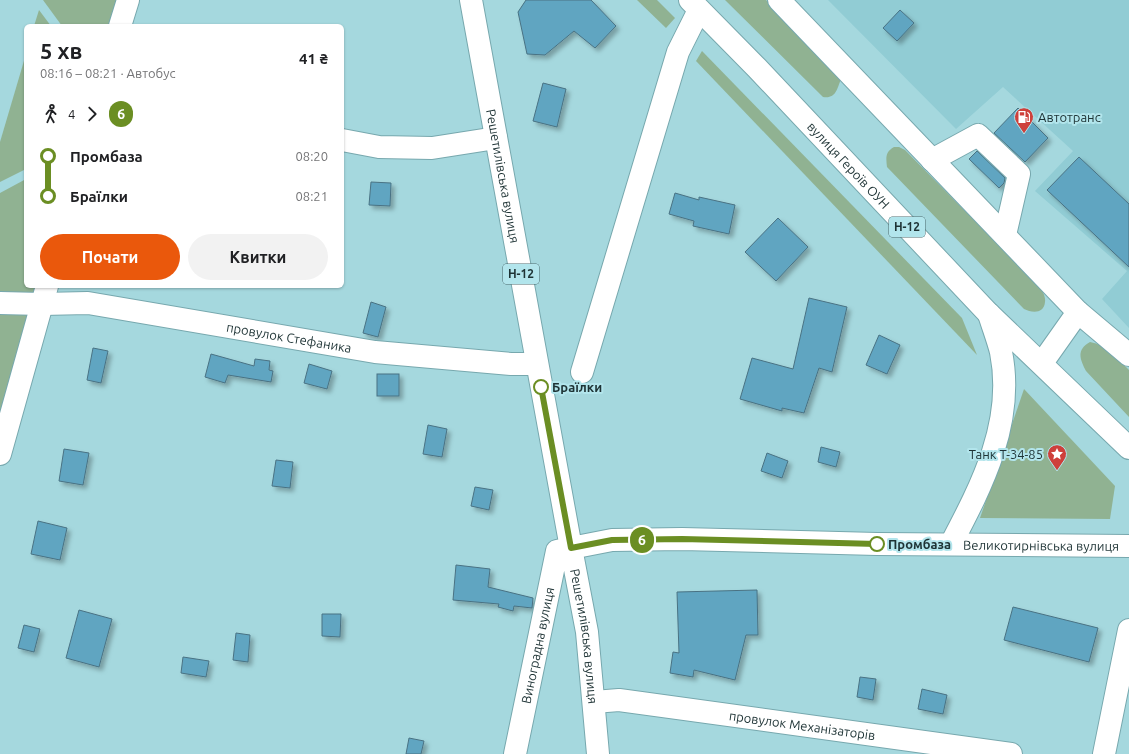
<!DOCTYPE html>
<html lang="uk">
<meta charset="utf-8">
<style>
:root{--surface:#fff;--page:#f2f2f2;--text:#202124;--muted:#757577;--accent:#ea580c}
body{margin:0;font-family:Ubuntu,sans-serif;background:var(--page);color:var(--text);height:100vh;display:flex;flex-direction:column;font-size:15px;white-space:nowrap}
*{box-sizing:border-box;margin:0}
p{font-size:13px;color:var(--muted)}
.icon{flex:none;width:22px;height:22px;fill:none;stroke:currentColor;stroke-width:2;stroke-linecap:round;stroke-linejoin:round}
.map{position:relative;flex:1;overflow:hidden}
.panel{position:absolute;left:24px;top:24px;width:320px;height:264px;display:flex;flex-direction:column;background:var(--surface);border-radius:6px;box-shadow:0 1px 3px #0004}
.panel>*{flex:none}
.badge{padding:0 8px;border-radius:13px;font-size:14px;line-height:26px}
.map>.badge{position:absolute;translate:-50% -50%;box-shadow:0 0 0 2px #fff}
.legs{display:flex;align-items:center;gap:6px;height:44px;padding:0 16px;font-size:13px}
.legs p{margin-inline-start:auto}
.headline{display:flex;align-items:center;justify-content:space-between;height:68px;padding:0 16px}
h1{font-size:22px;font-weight:700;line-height:30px}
.action{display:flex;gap:8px;margin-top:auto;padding:8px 16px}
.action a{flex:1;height:46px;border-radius:24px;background:var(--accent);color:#fff;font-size:16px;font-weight:700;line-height:46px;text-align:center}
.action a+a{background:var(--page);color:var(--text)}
ul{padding:0 16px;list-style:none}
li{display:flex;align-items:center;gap:14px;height:40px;font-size:15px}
li i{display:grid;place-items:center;width:6px;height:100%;margin:0 5px;background:currentColor}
li i::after{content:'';width:10px;height:10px;margin:-5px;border:3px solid;border-radius:50%;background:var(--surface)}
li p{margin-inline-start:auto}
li:first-child i{background:linear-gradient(#0000 50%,currentColor 0)}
li:last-child i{background:linear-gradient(currentColor 50%,#0000 0)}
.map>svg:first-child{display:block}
</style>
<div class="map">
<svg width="1129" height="754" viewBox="0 0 1129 754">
<defs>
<filter id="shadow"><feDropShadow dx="3.5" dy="3.5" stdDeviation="2" flood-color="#0004"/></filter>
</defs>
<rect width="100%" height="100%" fill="#a5d8de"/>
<polygon fill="#91ccd4" points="828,0 1129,0 1129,328 1102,299 1127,271 1035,191 1073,151 1003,87 956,129"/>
<g fill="#90b292">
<polygon points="43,0 118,0 111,26 62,26"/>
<polygon points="637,0 657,0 675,18 666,28"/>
<path d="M725 0H766L824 59 841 79C837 89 836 99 823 97Z"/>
<polygon points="39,10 51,26 34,26"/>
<polygon points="702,51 962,318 977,355 696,61"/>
<polygon points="26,54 26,169 0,182 0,142"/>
<path d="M894 147H899L905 150 1037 284C1041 289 1046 295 1045 302 1044 314 1032 313 1024 309L887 167C886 158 885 152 894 147Z"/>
<polygon points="26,179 26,286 39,286 35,299 0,298 0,193"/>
<polygon points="0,312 31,314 0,425"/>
<path d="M1090 342C1107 345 1117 358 1129 370V417L1086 371C1080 359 1076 350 1090 342Z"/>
<polygon points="1024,389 1115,486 1110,519 980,518"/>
</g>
<g fill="#60a5c1" stroke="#497283" filter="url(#shadow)">
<polygon points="526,0 591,0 616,26 595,48 574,31 545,55 527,54 518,12"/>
<polygon points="900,10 914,23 897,41 883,28"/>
<polygon points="543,83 566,89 557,127 533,121"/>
<polygon points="1018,108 1048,138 1025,162 994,133"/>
<polygon points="977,151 1005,178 1004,183 999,188 969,159"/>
<polygon points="1079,157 1129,204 1129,267 1047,190"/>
<polygon points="371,182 391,183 390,206 369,205"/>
<polygon points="675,193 699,200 699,197 735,205 729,234 693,226 694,221 669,214"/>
<polygon points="778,218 808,247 776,281 745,252"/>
<polygon points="809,298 847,307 832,372 819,368 804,413 782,408 782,411 740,399 752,358 793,369"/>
<polygon points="371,302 386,307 378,337 363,333"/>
<polygon points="879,335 900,345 887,374 866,365"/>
<polygon points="93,348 108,351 101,383 87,380"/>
<polygon points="211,354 254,366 255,359 270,361 269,370 273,371 271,382 228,375 225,383 205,377"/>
<polygon points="309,364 332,371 327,389 304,383"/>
<rect x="377" y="374" width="22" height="22"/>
<polygon points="428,425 447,429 442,457 423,454"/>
<polygon points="821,447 840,452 836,467 818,462"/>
<polygon points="64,449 89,453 83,485 59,481"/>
<polygon points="767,453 788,461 782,478 761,471"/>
<polygon points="276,460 293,462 290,488 272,486"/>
<polygon points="475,487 493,490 489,510 471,506"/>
<polygon points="38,521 67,528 60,560 31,554"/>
<polygon points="456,565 490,569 488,587 533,598 532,608 514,606 513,611 498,607 499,604 453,600"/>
<polygon points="757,590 758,635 746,635 735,680 694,670 693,677 670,673 673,652 679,653 677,592"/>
<polygon points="1013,607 1098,628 1089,662 1004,640"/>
<polygon points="79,610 112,619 99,667 66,658"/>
<polygon points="322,614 341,614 340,637 322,636"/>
<polygon points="24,625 40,629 34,652 18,648"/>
<polygon points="236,633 250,635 248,662 233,660"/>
<polygon points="183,657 209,661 206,677 181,673"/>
<polygon points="860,677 876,679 873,700 857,697"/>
<polygon points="922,689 947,695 943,714 918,709"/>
<polygon points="409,738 424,741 421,754 406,754"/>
</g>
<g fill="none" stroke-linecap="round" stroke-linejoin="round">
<defs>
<g id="minor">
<polyline points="779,0 1078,312 1042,363"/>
<polyline points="120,26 128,0"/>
<polyline points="342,140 379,147 432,148 496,138"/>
<polyline points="932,160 978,135 1019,174 1005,235"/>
<path id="s1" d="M0 303 42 304 88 303 375 352 511 364H537"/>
<polyline points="1078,312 1129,355"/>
<polyline points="582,372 678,52 699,10"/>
<polyline points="0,454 47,286"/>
<path id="s2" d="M594 702 619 700 1011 754"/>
<path id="s3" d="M515 754 557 551 571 548 587 632 598 754"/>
<polyline points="1104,754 1129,630"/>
</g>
<g id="major">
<path id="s4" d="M471 0 571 548 612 540 682 539 877 544 1129 546"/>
<path id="s5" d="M690 0 757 68 988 313 1129 448"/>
<path d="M951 544C982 485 1015 422 1001 352 998 340 993 327 989 314"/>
</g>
</defs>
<use href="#minor" stroke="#77a8ae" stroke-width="24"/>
<use href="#major" stroke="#77a8ae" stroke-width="24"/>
<use href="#minor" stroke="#fff" stroke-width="22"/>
<use href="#major" stroke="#fff" stroke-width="22"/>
</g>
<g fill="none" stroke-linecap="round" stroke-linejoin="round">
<defs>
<polyline id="line-1" points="541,387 571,548 612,540 682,539 877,544"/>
</defs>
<use href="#line-1" stroke="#fff" stroke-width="9"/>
<use href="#line-1" stroke="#6b8e23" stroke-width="6"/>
</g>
<defs>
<symbol id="fuel-pin" viewBox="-11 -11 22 30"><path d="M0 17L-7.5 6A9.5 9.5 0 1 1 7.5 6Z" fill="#ce403b" stroke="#b2e5ec"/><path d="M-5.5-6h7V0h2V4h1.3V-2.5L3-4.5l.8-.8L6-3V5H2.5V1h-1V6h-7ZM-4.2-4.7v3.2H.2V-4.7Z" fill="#fff"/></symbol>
<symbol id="sight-pin" viewBox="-11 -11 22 30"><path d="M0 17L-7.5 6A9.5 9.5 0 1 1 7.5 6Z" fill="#ce403b" stroke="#b2e5ec"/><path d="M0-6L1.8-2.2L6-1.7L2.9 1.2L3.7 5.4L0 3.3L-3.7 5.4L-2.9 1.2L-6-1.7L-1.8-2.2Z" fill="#fff"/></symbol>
</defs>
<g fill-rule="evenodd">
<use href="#fuel-pin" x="1013" y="106" width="22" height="30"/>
<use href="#sight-pin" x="1046" y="443" width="22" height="30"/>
</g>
<g fill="#fff" stroke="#6b8e23" stroke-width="2">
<circle cx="541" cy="387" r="7"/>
<circle cx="877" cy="544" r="7"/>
</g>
<g text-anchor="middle" stroke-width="4" stroke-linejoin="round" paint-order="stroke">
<g fill="#b2e5ec" stroke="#4a686c" stroke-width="1">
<rect x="889" y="217" width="36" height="20" rx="3"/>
<rect x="503" y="264" width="36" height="20" rx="3"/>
</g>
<g font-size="12" font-weight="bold" fill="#1e3335">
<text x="907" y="231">Н-12</text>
<text x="521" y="278">Н-12</text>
</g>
<g font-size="13" fill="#1e3335" stroke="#b2e5ec" text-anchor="start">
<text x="1038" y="122">Автотранс</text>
<text x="1043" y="459" text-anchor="end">Танк Т-34-85</text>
</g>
<g font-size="13" fill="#1e3335" stroke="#b2e5ec">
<text dy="5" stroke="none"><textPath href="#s5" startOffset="229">вулиця Героїв ОУН</textPath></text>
<text dy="5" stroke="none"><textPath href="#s4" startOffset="179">Решетилівська вулиця</textPath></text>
<text dy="5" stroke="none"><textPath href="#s1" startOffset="292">провулок Стефаника</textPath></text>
<text dy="5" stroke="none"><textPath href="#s4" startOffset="1028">Великотирнівська вулиця</textPath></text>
<text dy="5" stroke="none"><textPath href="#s3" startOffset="311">Решетилівська вулиця</textPath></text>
<text dy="5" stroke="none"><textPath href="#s3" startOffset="111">Виноградна вулиця</textPath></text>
<text dy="5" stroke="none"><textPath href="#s2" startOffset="210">провулок Механізаторів</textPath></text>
</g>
<g font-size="13" font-weight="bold" fill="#1e3335" stroke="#b2e5ec" text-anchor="start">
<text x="552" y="392">Браїлки</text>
<text x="888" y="549">Промбаза</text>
</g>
</g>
</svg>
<b class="badge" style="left:642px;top:540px;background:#6b8e23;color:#fff">6</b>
<section class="panel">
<div class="headline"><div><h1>5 хв</h1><p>08:16 – 08:21 · Автобус</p></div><b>41 ₴</b></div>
<div class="legs"><svg class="icon" aria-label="walk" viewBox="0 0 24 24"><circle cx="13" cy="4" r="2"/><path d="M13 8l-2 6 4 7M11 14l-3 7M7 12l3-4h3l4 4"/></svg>4<svg class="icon" aria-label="forward" viewBox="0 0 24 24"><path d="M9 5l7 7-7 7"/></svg><b class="badge" style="background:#6b8e23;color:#fff">6</b></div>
<ul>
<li><i style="color:#6b8e23"></i><b>Промбаза</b><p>08:20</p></li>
<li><i style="color:#6b8e23"></i><b>Браїлки</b><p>08:21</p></li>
</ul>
<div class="action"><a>Почати</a><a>Квитки</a></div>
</section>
</div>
